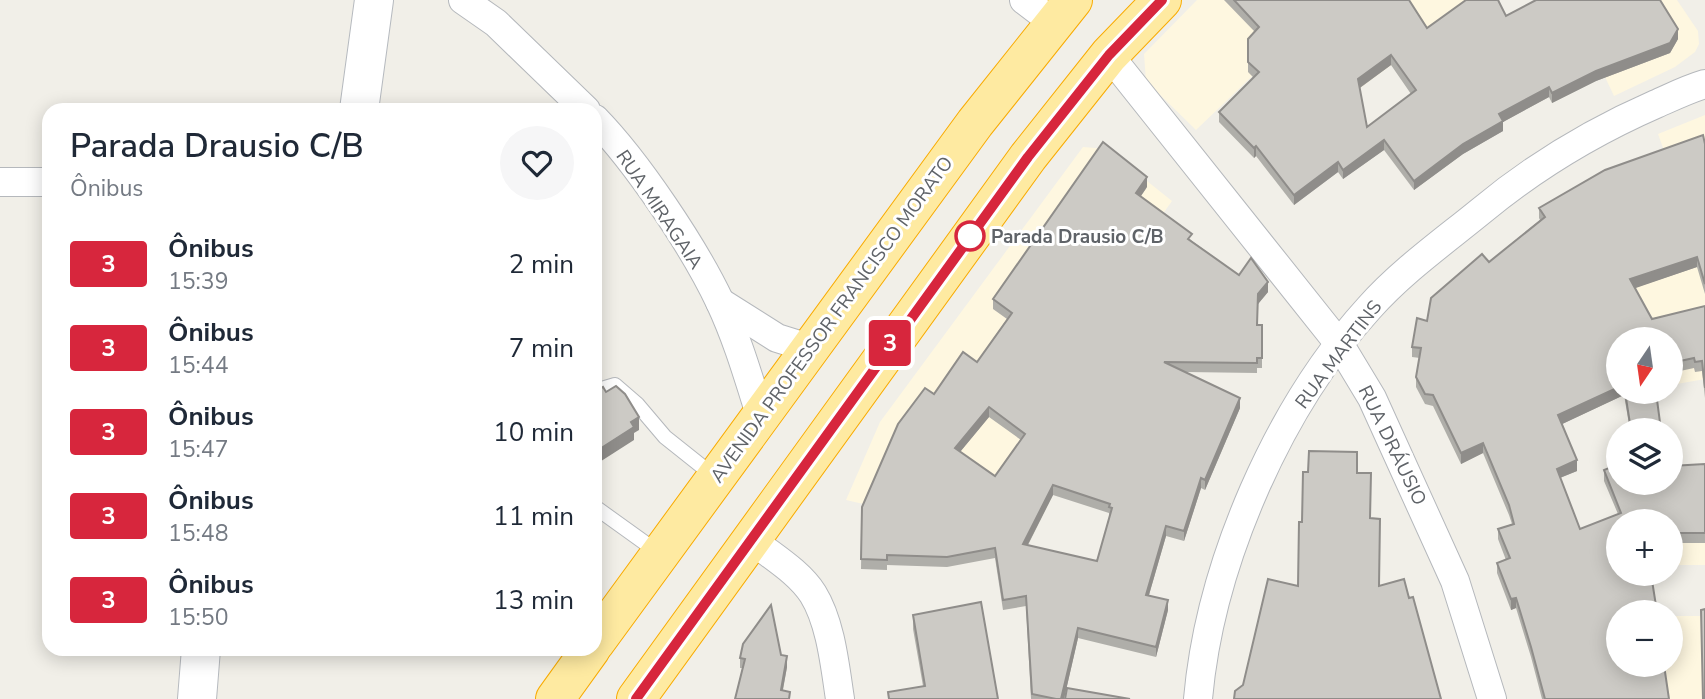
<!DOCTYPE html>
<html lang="pt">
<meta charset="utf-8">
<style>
:root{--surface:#fff;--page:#f6f6f7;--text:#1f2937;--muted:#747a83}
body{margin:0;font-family:"Nunito Sans",sans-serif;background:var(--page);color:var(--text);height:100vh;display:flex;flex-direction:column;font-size:26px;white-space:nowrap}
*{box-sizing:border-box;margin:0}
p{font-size:23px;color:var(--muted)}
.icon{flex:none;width:38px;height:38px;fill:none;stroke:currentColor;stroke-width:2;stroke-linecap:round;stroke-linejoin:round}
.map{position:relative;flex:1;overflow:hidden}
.sheet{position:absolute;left:42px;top:103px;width:560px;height:553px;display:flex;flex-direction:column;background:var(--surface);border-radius:21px;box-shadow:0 4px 18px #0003}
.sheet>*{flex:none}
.badge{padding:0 14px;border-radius:5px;font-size:24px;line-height:46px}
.needle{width:46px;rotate:193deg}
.tools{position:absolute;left:1606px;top:327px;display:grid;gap:14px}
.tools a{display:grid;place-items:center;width:77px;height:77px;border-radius:50%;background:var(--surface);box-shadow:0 4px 18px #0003;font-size:35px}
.map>.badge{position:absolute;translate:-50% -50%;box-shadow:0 0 0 4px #fff}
.round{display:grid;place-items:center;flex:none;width:74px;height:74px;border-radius:37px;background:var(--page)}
.head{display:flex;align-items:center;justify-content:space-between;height:119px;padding:0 28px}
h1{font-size:33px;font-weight:600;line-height:52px}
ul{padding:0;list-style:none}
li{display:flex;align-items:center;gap:21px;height:84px;padding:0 28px}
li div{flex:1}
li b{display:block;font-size:26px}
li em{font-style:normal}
li .badge{min-width:77px;font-weight:700;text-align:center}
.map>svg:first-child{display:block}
</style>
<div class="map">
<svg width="1705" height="699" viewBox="0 0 1705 699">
<rect width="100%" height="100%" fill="#f1efe8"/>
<g fill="#fef7e0">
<polygon points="1197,0 1479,0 1324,115 1269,60 1196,130 1146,81 1144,54"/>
<polygon points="1605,0 1677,0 1698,31 1699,44 1695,52 1675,67 1614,96 1578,20"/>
<polygon points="1705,115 1705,379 1671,385 1671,340 1646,339 1653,319 1636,288 1689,220 1658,134"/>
<polygon points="1083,147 1107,149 1172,201 1087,320 1081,440 1029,542 846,500 880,422"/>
<polygon points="1705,514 1705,565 1671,565 1671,522"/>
<polygon points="1671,616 1705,616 1705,699 1668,699 1664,665 1671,665"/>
</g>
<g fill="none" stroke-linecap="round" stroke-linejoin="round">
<defs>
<g id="service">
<polyline points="595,391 615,385 637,404 665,437 714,476"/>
<polyline points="595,507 659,553"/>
</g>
<g id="minor">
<polyline points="463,0 496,23 586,110"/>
<polyline points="1024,0 1053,22"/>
<polyline points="1109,55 1340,345 1372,398 1455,581 1492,699"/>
<path d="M595 119C637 162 694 247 720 302 737 338 748 376 760 414"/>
<polyline points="0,182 49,182"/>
<polyline points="720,302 777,338 809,348"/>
<path d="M753 541C773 557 799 572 813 594 831 623 835 667 840 699"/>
<path d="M1198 699C1210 564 1278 408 1369 308 1402 271 1443 242 1481 211 1534 167 1592 132 1656 104 1672 97 1688 89 1705 84"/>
</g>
<g id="secondary">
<polyline points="359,110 374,0"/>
<polyline points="197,699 201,649"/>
</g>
<g id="trunk">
<polyline points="595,643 975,123 1073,0"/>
<polyline points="555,699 591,649"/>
<polyline points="636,699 1028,157 1109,55 1162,0"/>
</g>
</defs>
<use href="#service" stroke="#b5b8bc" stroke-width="16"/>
<use href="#minor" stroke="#b5b8bc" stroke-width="30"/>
<use href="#secondary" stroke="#b6babf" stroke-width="40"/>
<use href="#trunk" stroke="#f9ab00" stroke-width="40"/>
<use href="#service" stroke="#fff" stroke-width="14"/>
<use href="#minor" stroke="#fff" stroke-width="28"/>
<use href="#secondary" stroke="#fff" stroke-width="38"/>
<use href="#trunk" stroke="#feeaa1" stroke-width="38"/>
</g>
<g fill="#afaea9" fill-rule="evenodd">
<path d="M1224 0H1409L1427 28 1506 16 1678 39 1670 53 1596 81 1552 103 1549 97 1503 122V131L1463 154 1414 190 1384 150 1343 179 1338 172 1294 205 1256 156 1254 158 1219 122V112L1254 78 1248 72V39L1255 32ZM1391 65 1411 94 1367 127 1360 88Z"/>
<polygon points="1705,144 1705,294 1697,267 1634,288 1652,319 1705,306 1705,398 1702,371 1695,372 1694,368 1671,373 1671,340 1619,392 1656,392 1661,430 1630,430 1624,395 1562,424 1577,471 1560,478 1580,529 1618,514 1604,481 1604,470 1619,483 1705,464 1705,543 1671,543 1671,522 1619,522 1669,699 1542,699 1531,657 1516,608 1511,610 1497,573 1497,563 1506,560 1498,539 1498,529 1512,524 1509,515 1483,453 1461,464 1433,406 1425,404 1416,387 1416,377 1420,358 1412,357 1412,347 1427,321 1489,262 1540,220 1539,218 1539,208"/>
<path d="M1147 187 1141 196 1192 241 1239 275 1268 292 1258 304V325H1262V368H1257V373L1186 372 1240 408 1205 490 1201 488 1184 541 1166 536 1149 595 1168 610 1156 657 1078 638 1064 699H1031L1026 606 1003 610 995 558 947 567 887 565V570L861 569 862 507 934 394 977 362 1007 319 993 309V299ZM989 417 1021 440 995 476 960 452ZM1053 495 1109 513 1110 518 1097 561 1028 545Z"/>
<polygon points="913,615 998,699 888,699 888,692 923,686 913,629"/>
<polygon points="781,655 787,667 783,690 790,699 743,668 740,668 740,658"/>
</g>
<g fill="#8f8d8a">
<polygon points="1678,29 1678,39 1670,53 1596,81 1552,103 1552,93"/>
<polygon points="1391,55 1391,65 1358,89 1358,79"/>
<polygon points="1549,87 1549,97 1503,122 1503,131 1463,154 1414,190 1414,181 1499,114"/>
<polygon points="1384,140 1384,150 1343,179 1343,170"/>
<polygon points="1256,146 1256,156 1254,158 1254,148"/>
<polygon points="1338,162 1338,172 1294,205 1294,195"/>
<polygon points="1147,177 1147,187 1136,203 1136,193"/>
<polygon points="1697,257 1697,267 1630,290 1630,279"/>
<polygon points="1268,282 1268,292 1258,304 1258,294"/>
<polygon points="1619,387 1619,392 1624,392 1624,395 1558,426 1558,415"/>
<polygon points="1240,398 1240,408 1205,490 1205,480"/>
<polygon points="989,407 989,417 955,458 955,448"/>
<polygon points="639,417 639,430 634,433 634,440 595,465 595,452 631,422"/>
<polygon points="1483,443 1483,453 1461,464 1461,453"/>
<polygon points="1577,460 1577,471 1557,479 1557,469"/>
<polygon points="1201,478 1201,488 1184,541 1184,531"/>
<polygon points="1053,485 1053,495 1023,554 1023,544"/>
<polygon points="1166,526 1166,536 1146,605 1146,595"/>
<polygon points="1516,598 1516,608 1511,610 1511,599"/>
<polygon points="1168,600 1168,610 1156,657 1156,647"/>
<polygon points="1078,628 1078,638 1064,699 1061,699"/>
<polygon points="787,656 787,667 781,699 781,690"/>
</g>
<g fill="#cccac5" stroke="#8f8d8a" stroke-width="2" fill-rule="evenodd">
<path d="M1234 0H1409L1427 28 1466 0H1498L1506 16 1536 0H1660L1678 29 1670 43 1596 71 1552 93 1549 87 1499 114 1503 121 1463 144 1414 181 1384 140 1343 170 1338 162 1294 195 1256 146 1254 148 1219 112 1259 72 1248 62V39L1259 27ZM1391 55 1416 90 1367 127 1358 79Z"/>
<polygon points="1703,135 1705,144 1705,284 1697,257 1630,279 1652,319 1705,306 1705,388 1702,361 1695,362 1694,358 1671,363 1671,340 1619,340 1619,387 1558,415 1577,460 1557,469 1580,529 1621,513 1604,470 1619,464 1619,483 1671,483 1671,466 1705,464 1705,533 1671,533 1671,522 1619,522 1619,574 1651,574 1657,612 1619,612 1619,665 1664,665 1669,699 1545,699 1531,647 1516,598 1511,599 1497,563 1510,558 1498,529 1514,524 1509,505 1483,443 1461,453 1433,395 1425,394 1416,377 1421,348 1412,347 1417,318 1427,321 1431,298 1482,254 1489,262 1545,217 1539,208 1605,170"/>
<path d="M1103 142 1147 177 1136 193 1192 234 1188 239 1239 275 1251 258 1268 282 1258 294 1257 325H1262V358H1257V363L1164 362 1240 398 1205 480 1201 478 1184 531 1166 526 1146 595 1168 600 1156 647 1078 628 1061 699H1056L1032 694 1026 596 1003 600 995 548 947 557 887 555V560L861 559 862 507 898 424 925 388 934 394 963 352 977 362 1012 313 993 299ZM989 407 1025 434 995 476 955 448ZM1053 485 1110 504 1109 507 1112 508 1097 561 1023 544Z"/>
<polygon points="616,386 625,394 639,417 631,422 634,427 595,452 595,392 603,387 606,392"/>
<polygon points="1625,392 1656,392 1661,430 1631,430"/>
<polygon points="1309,451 1357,452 1357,473 1371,473 1370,518 1380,519 1379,586 1404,579 1409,598 1413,597 1441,699 1234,699 1235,691 1243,685 1268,579 1298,586 1299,522 1302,522 1303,472 1308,472"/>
<polygon points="981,602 998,699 889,699 888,692 925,686 913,615"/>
<polygon points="771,605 781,655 787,656 781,690 790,692 789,699 735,699 745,659 740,658 743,644"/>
<polygon points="1705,609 1705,699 1703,699 1701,610"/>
<polygon points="1067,688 1130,699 1065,699"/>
</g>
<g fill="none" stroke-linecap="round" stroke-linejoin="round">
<defs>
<polyline id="line" points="636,699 1028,157 1109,55 1162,0"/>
</defs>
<use href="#line" stroke="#fff" stroke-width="16"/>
<use href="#line" stroke="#d7263d" stroke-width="10"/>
</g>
<circle fill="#fff" stroke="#d7263d" stroke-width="3.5" cx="970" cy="236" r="14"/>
<g text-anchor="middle" stroke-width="6" stroke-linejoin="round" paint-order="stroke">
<g font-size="19" fill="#5f6368" stroke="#fff">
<text transform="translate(660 209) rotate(56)" y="7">RUA MIRAGAIA</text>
<text transform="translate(831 319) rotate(-54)" y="7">AVENIDA PROFESSOR FRANCISCO MORATO</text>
<text transform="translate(1338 354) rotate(-53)" y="7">RUA MARTINS</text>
<text transform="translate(1393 445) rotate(64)" y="7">RUA DRÁUSIO</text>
</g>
<g font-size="19" font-weight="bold" fill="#5f6368" stroke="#fff" text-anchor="start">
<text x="991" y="243">Parada Drausio C/B</text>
</g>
</g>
</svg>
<div class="tools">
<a><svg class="needle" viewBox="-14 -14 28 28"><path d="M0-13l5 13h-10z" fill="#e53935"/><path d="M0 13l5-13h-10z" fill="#747a83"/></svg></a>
<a><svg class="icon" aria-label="layers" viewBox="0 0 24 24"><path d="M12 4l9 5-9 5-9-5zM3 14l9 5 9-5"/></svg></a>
<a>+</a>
<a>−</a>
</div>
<b class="badge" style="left:890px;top:343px;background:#d7263d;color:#fff">3</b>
<section class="sheet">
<div class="head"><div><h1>Parada Drausio C/B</h1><p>Ônibus</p></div><a class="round"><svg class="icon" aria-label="heart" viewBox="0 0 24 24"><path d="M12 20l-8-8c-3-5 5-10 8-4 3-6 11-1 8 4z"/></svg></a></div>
<ul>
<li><span class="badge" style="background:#d7263d;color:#fff">3</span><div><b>Ônibus</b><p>15:39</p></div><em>2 min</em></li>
<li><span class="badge" style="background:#d7263d;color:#fff">3</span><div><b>Ônibus</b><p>15:44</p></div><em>7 min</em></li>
<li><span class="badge" style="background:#d7263d;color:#fff">3</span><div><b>Ônibus</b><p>15:47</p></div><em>10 min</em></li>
<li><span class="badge" style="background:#d7263d;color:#fff">3</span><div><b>Ônibus</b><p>15:48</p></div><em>11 min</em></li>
<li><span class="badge" style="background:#d7263d;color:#fff">3</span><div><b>Ônibus</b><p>15:50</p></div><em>13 min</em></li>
</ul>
</section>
</div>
